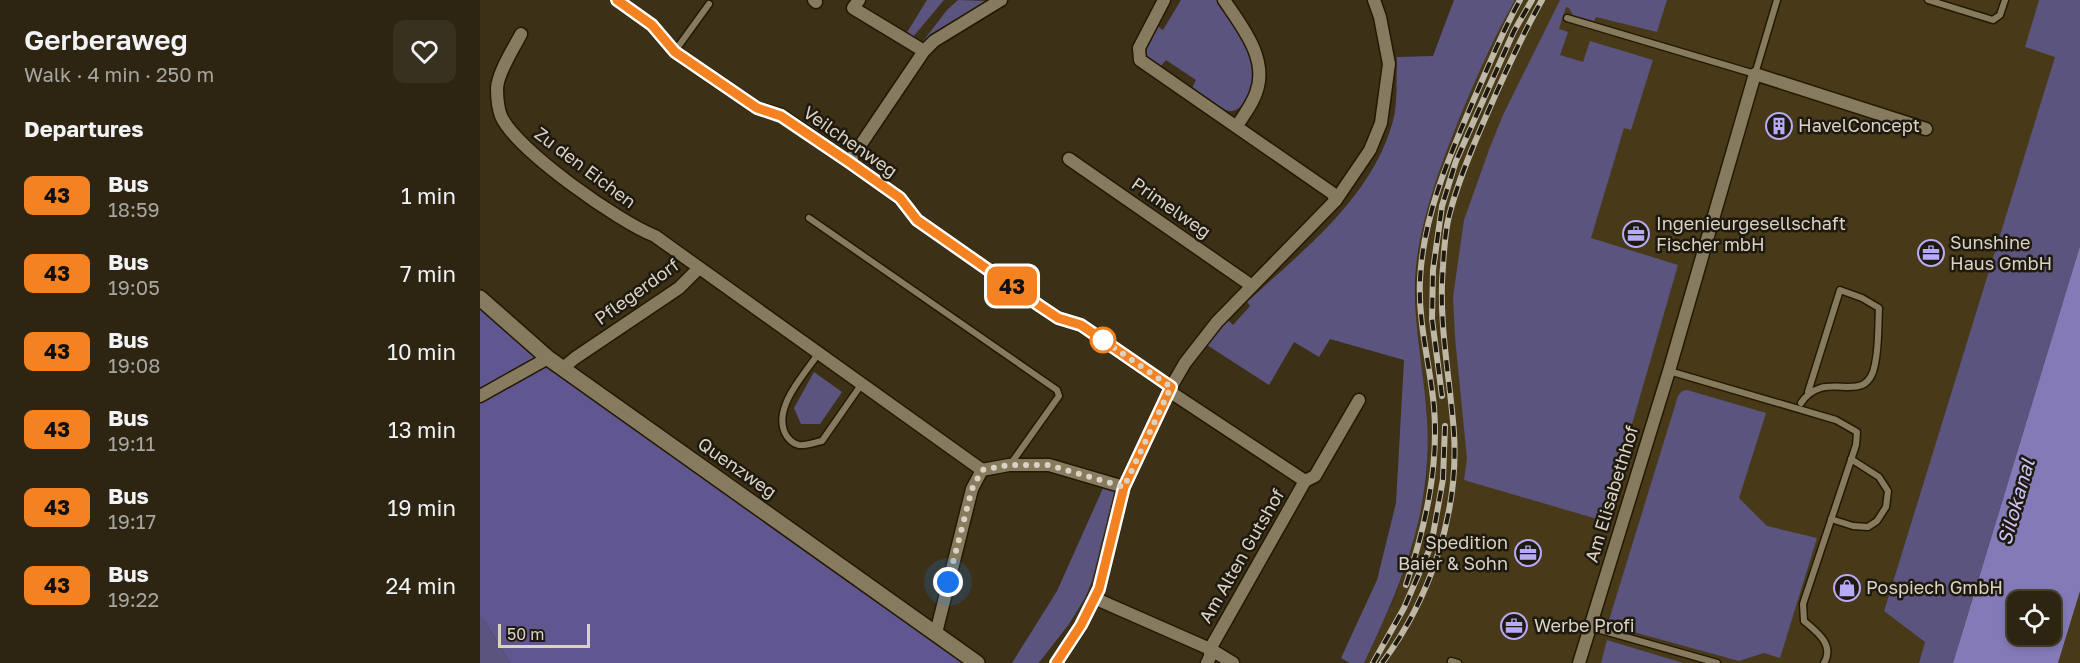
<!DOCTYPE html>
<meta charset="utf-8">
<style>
:root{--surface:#2d2511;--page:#39311f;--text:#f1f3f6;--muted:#a7a59f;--line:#484231}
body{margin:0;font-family:"Golos Text",sans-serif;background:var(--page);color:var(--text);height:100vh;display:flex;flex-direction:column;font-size:22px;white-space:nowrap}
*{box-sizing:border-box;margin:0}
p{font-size:20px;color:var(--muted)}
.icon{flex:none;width:33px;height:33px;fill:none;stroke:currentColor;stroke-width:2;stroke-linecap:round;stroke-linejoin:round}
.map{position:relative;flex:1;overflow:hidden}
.panel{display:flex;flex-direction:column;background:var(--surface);width:480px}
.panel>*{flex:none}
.badge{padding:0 12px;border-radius:9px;font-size:21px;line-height:39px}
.controls{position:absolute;left:1527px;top:591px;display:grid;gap:12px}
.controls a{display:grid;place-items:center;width:54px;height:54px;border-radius:12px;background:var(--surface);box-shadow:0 3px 9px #0003,0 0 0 2px var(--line);font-size:30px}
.scale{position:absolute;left:18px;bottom:15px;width:92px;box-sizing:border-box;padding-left:6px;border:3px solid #dad3c4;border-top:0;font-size:16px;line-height:21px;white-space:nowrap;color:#dad3c4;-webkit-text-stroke:4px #1f1a0f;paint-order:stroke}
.you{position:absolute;width:30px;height:30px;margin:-15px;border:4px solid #fff;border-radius:50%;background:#1a73e8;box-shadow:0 0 0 9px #1a73e833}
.map>.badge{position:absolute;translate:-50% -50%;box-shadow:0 0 0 3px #fff}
h2{padding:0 24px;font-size:22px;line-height:54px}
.round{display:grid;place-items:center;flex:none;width:63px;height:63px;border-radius:12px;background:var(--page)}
.headline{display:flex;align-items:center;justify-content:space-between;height:102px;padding:0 24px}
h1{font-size:28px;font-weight:600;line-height:45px}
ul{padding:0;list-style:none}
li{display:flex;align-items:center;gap:18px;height:78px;padding:0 24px}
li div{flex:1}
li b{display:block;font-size:22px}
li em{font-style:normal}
li .badge{min-width:66px;font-weight:700;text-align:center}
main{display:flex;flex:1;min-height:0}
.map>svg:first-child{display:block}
</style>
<main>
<section class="panel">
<div class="headline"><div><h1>Gerberaweg</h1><p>Walk · 4 min · 250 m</p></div><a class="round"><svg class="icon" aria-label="heart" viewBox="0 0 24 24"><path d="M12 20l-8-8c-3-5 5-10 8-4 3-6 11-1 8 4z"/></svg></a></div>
<h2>Departures</h2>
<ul>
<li><span class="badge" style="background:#f58220;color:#111">43</span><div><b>Bus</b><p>18:59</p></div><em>1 min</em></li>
<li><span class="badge" style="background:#f58220;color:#111">43</span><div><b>Bus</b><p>19:05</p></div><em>7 min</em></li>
<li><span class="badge" style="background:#f58220;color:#111">43</span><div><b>Bus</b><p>19:08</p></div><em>10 min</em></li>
<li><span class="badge" style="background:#f58220;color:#111">43</span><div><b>Bus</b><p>19:11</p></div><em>13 min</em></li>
<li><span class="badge" style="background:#f58220;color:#111">43</span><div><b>Bus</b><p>19:17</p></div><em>19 min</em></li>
<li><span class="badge" style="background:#f58220;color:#111">43</span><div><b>Bus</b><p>19:22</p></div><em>24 min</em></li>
</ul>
</section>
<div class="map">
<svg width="1600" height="663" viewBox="0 0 1600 663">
<rect width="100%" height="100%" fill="#3c3117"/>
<g fill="#483a18">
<polygon points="1035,0 1593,0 1404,610 1445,642 1439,663 884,663 914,599 931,551 947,481 946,408 935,324 937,260 946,207 962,159 1013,39"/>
<polygon points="1600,591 1600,663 1578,663"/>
</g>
<g fill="#5b547f">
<polygon points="447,0 464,0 432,38 426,34"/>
<polygon points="478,0 506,1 453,34 442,45 441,44 467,10"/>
<path d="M701 0H737C760 26 787 66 765 100 762 105 758 111 751 111 742 112 720 93 712 88L716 80 686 60 681 66 668 57C663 45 670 37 677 26L683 30Z"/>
<path d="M974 0H1035C1015 35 1000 70 984 107 964 156 945 204 937 258 930 310 942 356 946 407 955 504 925 577 884 663H870L861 658 897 580 916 503 924 360 850 339 839 357 814 342 789 385 727 345 748 320 753 325 770 306 767 302C823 250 892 198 913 121 918 103 916 76 917 57L953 56Z"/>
<polygon points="1080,0 1187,0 1177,32 1116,17 1114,21 1093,15 1089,8 1086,7 1079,29 1088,32 1080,55 1103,62 1110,41 1173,60 1151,130 1144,128 1111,238 1198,265 1124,521 984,480 987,459 975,337 973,297 984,220 1010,147 1023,115"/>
<polygon points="1559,0 1600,0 1600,246 1473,663 1439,663 1445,642 1404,611 1575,57 1545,47"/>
<polygon points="334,372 362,392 340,424 321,424 314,408"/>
<polygon points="1207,390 1286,413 1259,498 1287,526 1337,538 1300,658 1284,653 1259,661 1135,627 1129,620 1198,396 1202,391"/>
<polygon points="624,486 635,488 612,581 605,598 589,624 561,660 558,663 532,663 577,591"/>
<polygon points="0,617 4,620 30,663 0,663"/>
<polygon points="1127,640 1203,663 1121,663"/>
</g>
<polygon fill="#605690" points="0,307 488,663 30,663 4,620 0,617"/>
<path fill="#847ab7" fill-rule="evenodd" d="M1600 246V591L1578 663H1473ZM1538 602H1570V634H1538Z"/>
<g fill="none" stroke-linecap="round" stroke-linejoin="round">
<defs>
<g id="service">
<polyline points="1448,0 1513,20 1520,15 1525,0"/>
<polyline points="1087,18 1275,74 1297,0"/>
<polyline points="195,51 229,4"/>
<polyline points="329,218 577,390 579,396 530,465"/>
<path d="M338 354C324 375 293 407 305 433 307 438 313 444 319 445 326 446 336 442 342 441L381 385"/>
<path d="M1189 371 1356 420 1377 432 1376 445 1323 604 1324 621C1337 632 1355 645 1344 663"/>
<path d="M1321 403C1345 366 1387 410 1395 364 1399 346 1398 326 1399 308L1382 298 1360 290 1328 392"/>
<polyline points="1351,519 1373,526 1388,527 1397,521 1406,507 1408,491 1399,477 1371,459"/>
<polyline points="1110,627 1237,663"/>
<polyline points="971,661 978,663"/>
</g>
<g id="minor">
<polyline points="137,0 172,25 195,52 277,108 301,115 369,162 420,198 437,220 560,306 578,318 601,325 691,387"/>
<polyline points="334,0 336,2"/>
<polyline points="379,0 373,8 444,51"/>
<polyline points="684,0 659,48 660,60 852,193 856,200"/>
<path d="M744 0C762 27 789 59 776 93 772 105 763 116 757 126"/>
<path d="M41 34C34 48 18 72 17 88 17 97 18 108 21 116 36 150 139 222 175 236L502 470 492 489 456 633"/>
<polyline points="589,159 772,286"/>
<polyline points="369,162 444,51 454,41 521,0"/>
<polyline points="83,368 95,358 199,288 219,268"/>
<polyline points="0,396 68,358"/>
<polyline points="502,470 529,465 569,465 644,487"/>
<polyline points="825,481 835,476 879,400"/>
<polyline points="614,598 730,649 825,481 689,391"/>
<polyline points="576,663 601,625 619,589 644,487 691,387 705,363 737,322 856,200 890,150 901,123 909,64 900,17 894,0"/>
<polyline points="727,663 730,657 730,649 753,663"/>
<polyline points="1099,663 1189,371 1275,74 1446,129"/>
</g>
<polyline id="tertiary" points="0,298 68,358 497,663"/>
</defs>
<use href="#service" stroke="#231901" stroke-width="9"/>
<use href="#minor" stroke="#231901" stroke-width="15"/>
<use href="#tertiary" stroke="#231901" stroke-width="18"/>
<use href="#service" stroke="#877b5f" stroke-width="6"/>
<use href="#minor" stroke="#877b5f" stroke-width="12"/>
<use href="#tertiary" stroke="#877b5f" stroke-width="15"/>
<defs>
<g id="rail">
<polyline points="962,396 952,319 953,270 962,206 976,161 1034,31 1052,0"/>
<path d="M926 585C945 527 959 468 954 407 950 364 938 324 940 280 943 216 969 157 994 99 1009 65 1022 32 1040 0"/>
<polyline points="893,663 924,608 951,546 963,479 965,426"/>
<path d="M902 663C950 599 979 514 974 433 970 378 958 322 963 266 964 250 965 232 969 216 978 181 992 148 1007 114 1024 75 1041 37 1062 0"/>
</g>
</defs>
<use href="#rail" stroke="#c0b8a7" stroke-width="6"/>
<use href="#rail" stroke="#1f1a0f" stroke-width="4" stroke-dasharray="11" stroke-linecap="butt"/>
</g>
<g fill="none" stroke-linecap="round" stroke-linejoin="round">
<defs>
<polyline id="line" points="137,0 172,25 195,52 277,108 301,116 369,162 420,198 437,220 560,306 578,318 601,325 691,387 644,487 619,589 601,625 576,663"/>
</defs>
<use href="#line" stroke="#fff" stroke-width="14"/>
<use href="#line" stroke="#f58220" stroke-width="9"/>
<polyline stroke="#dad3c4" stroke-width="6" stroke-dasharray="0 10.8" points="468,582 492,489 502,470 529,465 569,465 644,487 691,387 623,340"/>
</g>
<defs>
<symbol id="building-ring" viewBox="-11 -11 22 22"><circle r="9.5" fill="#1f1a0f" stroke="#b7abf7" stroke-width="1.5"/><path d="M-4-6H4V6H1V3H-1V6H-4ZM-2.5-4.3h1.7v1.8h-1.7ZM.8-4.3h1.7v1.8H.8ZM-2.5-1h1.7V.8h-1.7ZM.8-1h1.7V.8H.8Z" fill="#b7abf7"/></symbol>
<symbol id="office-ring" viewBox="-11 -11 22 22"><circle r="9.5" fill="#1f1a0f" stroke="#b7abf7" stroke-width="1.5"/><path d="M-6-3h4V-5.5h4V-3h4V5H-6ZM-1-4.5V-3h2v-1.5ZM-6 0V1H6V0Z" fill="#b7abf7"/></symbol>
<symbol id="shop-ring" viewBox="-11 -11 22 22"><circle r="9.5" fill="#1f1a0f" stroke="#b7abf7" stroke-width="1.5"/><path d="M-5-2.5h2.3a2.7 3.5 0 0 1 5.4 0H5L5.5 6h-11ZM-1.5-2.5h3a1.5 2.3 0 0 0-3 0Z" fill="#b7abf7"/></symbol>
</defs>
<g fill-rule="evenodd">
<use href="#building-ring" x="1284" y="111" width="30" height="30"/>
<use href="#office-ring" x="1141" y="219" width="30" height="30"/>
<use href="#office-ring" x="1436" y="238" width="30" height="30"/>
<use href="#office-ring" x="1033" y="538" width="30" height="30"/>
<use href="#shop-ring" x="1352" y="573" width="30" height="30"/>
<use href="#office-ring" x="1019" y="611" width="30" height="30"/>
</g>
<circle fill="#fff" stroke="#f58220" stroke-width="3" cx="623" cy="340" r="12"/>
<g text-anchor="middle" stroke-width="5" stroke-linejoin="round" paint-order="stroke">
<g font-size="18" fill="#dad3c4" stroke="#1f1a0f" text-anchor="start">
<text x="1318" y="132">HavelConcept</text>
<text x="1176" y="230">Ingenieurgesellschaft<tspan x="1176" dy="21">Fischer mbH</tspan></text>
<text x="1470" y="249">Sunshine<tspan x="1470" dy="21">Haus GmbH</tspan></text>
<text x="1028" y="549" text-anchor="end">Spedition<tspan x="1028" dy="21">Baier &amp; Sohn</tspan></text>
<text x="1386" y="594">Pospiech GmbH</text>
<text x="1054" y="632">Werbe Profi</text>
</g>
<g font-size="18" fill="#dad3c4" stroke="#1f1a0f">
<text transform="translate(370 142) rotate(35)" y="6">Veilchenweg</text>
<text transform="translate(105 168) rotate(37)" y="6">Zu den Eichen</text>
<text transform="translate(691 208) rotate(35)" y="6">Primelweg</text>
<text transform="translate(157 292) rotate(-36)" y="6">Pflegerdorf</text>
<text transform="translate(257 468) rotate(35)" y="6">Quenzweg</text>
<text transform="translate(1132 494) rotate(-73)" y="6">Am Elisabethhof</text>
<text transform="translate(762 556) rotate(-60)" y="6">Am Alten Gutshof</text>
</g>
<g font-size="20" font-style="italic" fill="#cbc3f8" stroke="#1f1a0f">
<text transform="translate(1536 502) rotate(-74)" y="7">Silokanal</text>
</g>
</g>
</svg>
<div class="controls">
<a><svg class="icon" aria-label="locate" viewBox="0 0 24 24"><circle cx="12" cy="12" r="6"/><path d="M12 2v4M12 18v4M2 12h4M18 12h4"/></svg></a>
</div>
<div class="scale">50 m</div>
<div class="you" style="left:468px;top:582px"></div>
<b class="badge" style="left:532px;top:286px;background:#f58220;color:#111">43</b>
</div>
</main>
